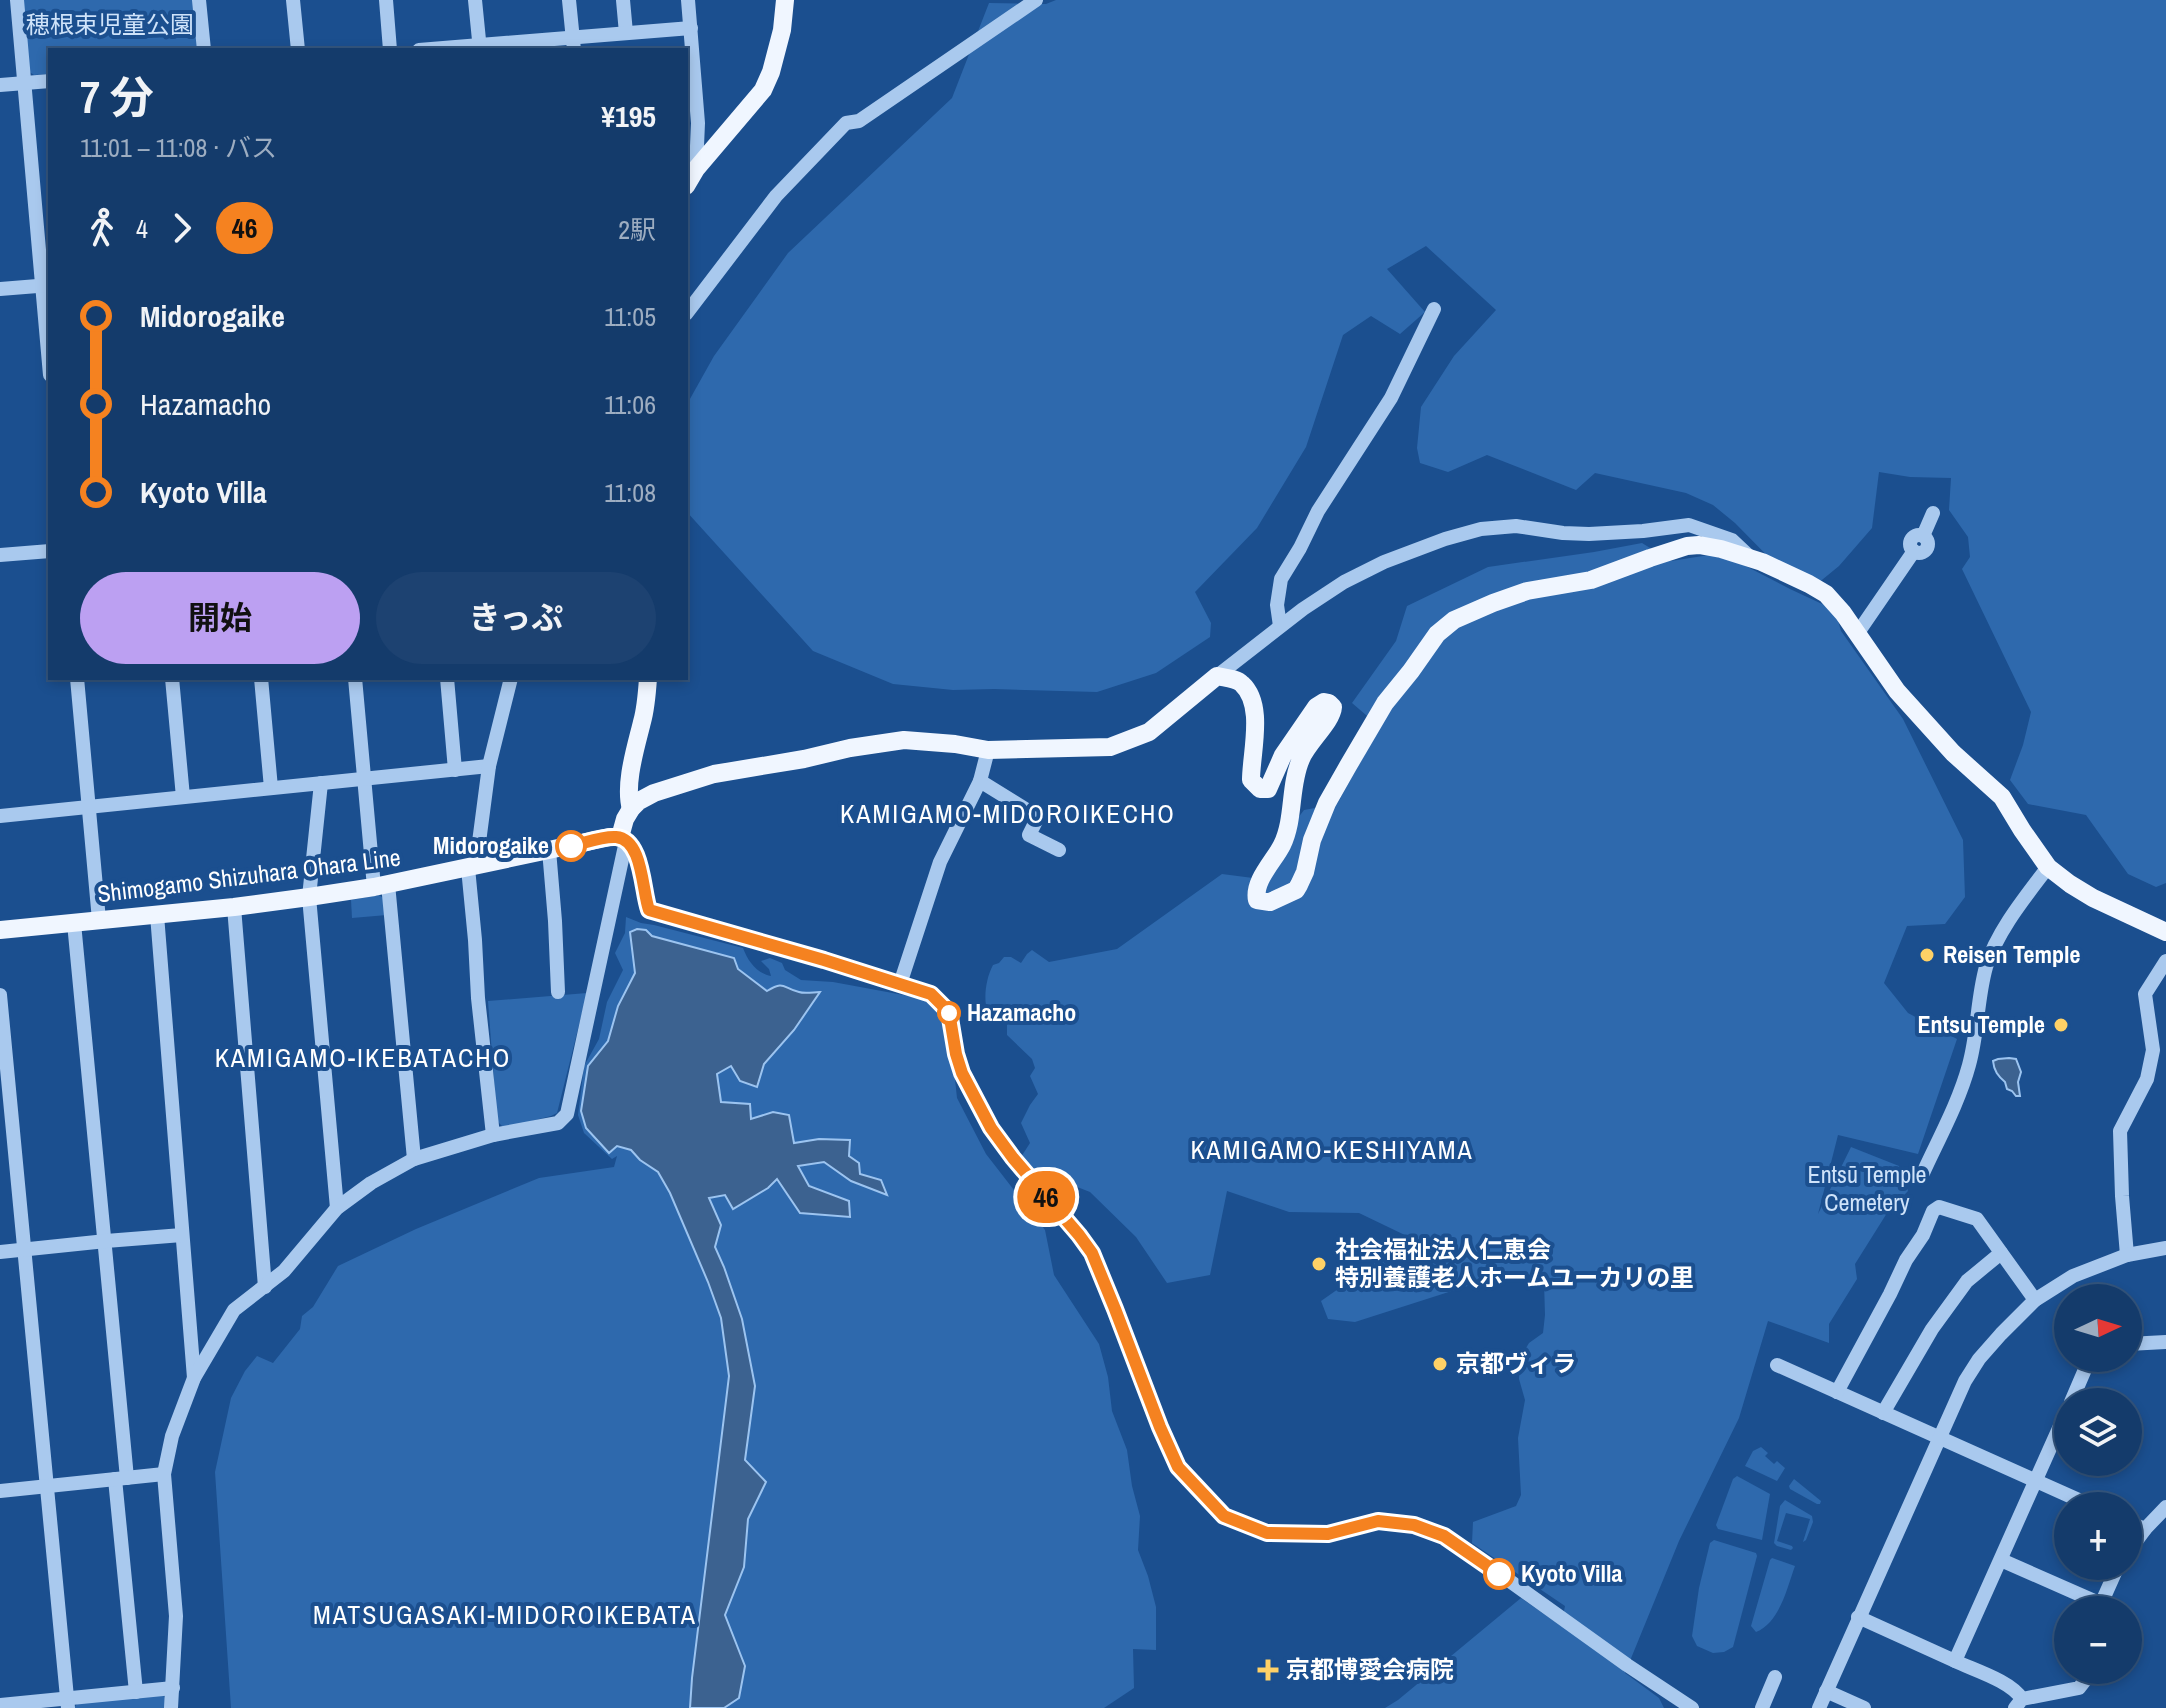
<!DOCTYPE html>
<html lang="ja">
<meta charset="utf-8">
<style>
:root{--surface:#143b6b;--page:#1d4271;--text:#f1f3f6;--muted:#9dadc1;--line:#33557e;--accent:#bca0f2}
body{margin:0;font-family:"Archivo Narrow","Noto Sans JP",sans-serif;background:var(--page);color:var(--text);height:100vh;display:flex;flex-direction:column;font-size:30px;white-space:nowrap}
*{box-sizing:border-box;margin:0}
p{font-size:26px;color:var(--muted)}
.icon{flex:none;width:44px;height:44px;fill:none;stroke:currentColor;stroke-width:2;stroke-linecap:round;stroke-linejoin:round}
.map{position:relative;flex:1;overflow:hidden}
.sheet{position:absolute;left:48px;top:48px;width:640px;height:632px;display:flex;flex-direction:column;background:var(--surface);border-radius:0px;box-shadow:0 4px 12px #0003,0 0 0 2px var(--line)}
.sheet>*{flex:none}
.badge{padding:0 16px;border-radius:26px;font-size:28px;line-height:52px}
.needle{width:52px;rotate:86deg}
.tools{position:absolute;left:2054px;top:1284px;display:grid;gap:16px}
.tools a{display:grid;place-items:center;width:88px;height:88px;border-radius:50%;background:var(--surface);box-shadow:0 4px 12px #0003,0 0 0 2px var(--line);font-size:40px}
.map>.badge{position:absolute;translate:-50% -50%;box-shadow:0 0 0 4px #fff}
.legs{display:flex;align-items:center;gap:12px;height:88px;padding:0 32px;font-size:26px}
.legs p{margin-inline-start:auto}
.head{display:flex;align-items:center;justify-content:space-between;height:136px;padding:0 32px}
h1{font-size:44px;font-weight:700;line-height:60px}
.cta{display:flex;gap:16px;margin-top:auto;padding:16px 32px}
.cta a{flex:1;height:92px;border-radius:48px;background:var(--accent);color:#111;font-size:32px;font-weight:700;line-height:92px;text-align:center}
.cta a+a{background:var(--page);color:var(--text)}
ul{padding:0 32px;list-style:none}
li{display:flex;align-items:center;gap:28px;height:88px;font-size:30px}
li i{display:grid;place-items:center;width:12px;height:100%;margin:0 10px;background:currentColor}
li i::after{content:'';width:20px;height:20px;margin:-10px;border:6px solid;border-radius:50%;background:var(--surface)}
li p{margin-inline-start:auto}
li:first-child i{background:linear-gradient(#0000 50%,currentColor 0)}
li:last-child i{background:linear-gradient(currentColor 50%,#0000 0)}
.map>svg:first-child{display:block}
</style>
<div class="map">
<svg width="2166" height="1708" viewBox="0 0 2166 1708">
<rect width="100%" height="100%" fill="#1b4f8f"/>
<g fill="#2e69ad">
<polygon points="22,0 194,0 198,50 50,50 50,74 34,75 28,71"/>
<polygon points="1056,0 2166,0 2166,883 2156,887 2128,874 2086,815 2028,804 2010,780 2023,745 2031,712 1962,569 1970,557 1968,537 1949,510 1951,478 1910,477 1879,472 1872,528 1839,566 1817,584 1788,577 1735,523 1713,505 1686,493 1595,473 1576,490 1487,455 1448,472 1420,463 1417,448 1421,407 1454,356 1496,310 1426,246 1387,269 1425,312 1400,334 1371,316 1343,335 1306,447 1257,528 1195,592 1211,623 1210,637 1156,673 1097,692 994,689 953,690 893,684 813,651 686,511 686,406 714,356 788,253 952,98 989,3 1046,4"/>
<path d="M1642 543 1671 561 1709 555 1738 562 1790 589 1835 610 1841 631 1903 719 1963 840 1965 897 1945 924 1907 926 1884 983 1908 1013 1957 1039 1918 1154 1838 1135 1818 1214 1851 1147 1899 1166 1908 1191 1887 1213 1855 1264 1857 1279 1829 1324V1343L1768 1321 1739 1418 1679 1541 1625 1673 1659 1698 1664 1708H1385L1398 1700 1521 1598 1561 1626 1565 1606 1472 1543 1473 1522 1516 1506 1521 1495 1518 1438 1525 1400 1519 1379 1520 1358 1529 1343 1543 1333 1545 1315 1544 1282 1528 1274 1508 1273 1355 1322 1328 1319 1321 1301 1411 1238 1359 1213 1289 1212 1227 1191 1210 1275 1167 1283 1136 1237 1090 1192 1067 1183 1040 1181 1021 1157 1030 1143 1021 1123 1030 1105 1038 1094 1030 1076 1035 1068 1032 1059 1007 1035V1014L1000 1007 986 1005C984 993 987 976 993 965L999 963 1004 957H1011L1021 963 1027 954 1032 950 1049 962 1117 949 1222 874 1253 878 1304 810 1337 804 1380 727 1352 703 1396 641 1407 606 1488 567 1594 552Z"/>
<polygon points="379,895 386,900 387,915 352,918 351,900"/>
<path d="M626 917 641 923 654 925 743 948C748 961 756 973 771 976L769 969 761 961 770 958 782 963 785 970 801 980 833 982 925 999 937 1008 946 1025 954 1070 957 1098 986 1154 1045 1230 1054 1275 1099 1344 1108 1377 1112 1411 1127 1450 1132 1486 1140 1516 1138 1550 1148 1576 1156 1607V1650L1133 1649 1134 1688 1104 1708H724L739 1697 745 1667 725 1615 744 1567 748 1519 766 1482 745 1460 755 1386 742 1319 724 1267 715 1247 721 1225 709 1197 725 1195 733 1209 768 1188 777 1179 849 1201 809 1186 798 1165 824 1162 851 1181 860 1174 819 1139 793 1143 772 1112 751 1119 721 1102 717 1074 731 1066 764 1064 794 1030 819 992C813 992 804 994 798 992 782 988 785 979 767 991L738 969 652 936 646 930 630 932 635 973 618 1006 608 1041 588 1066 586 1086 609 1153 617 1146 631 1150 640 1160 658 1171 670 1193 708 1282 721 1318 729 1376 692 1678 690 1708H231L215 1472 231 1398 245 1371 257 1356 273 1363 300 1329 302 1316 313 1307 338 1266 416 1229 539 1178 614 1167 617 1156 612 1159 584 1133 578 1115 584 1066 599 1039 607 1002 623 970 615 953 625 933Z"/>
<polygon points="587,993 557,1113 551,1116 504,1128 497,1121 488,1001"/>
<polygon points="1761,1447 1768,1453 1765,1456 1774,1464 1777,1461 1785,1468 1777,1481 1745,1466 1753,1451"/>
<polygon points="1737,1476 1770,1494 1762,1540 1718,1529 1716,1525 1733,1479"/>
<polygon points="1794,1479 1821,1501 1820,1504 1817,1504 1790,1489 1789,1486"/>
<polygon points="1785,1500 1812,1516 1813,1522 1806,1540 1803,1542 1810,1519 1786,1513 1777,1541 1792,1546 1793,1548 1791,1550 1777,1546 1774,1543 1780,1506"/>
<polygon points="1714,1540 1756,1553 1757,1556 1733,1647 1724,1652 1713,1653 1697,1646 1692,1636 1699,1588 1710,1543"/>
<path d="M1772 1558 1795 1566C1787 1588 1780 1622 1756 1632L1751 1626 1770 1560Z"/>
<polygon points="161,1693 166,1699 165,1708 74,1708 79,1701"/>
</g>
<g fill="#3c6290" stroke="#9cc4f0" stroke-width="2">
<path d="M637 929 646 930 652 936 734 958 738 969 767 991C785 980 782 988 799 992 805 994 814 992 820 992L794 1030 764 1064 757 1087 740 1081 731 1066 717 1074 721 1102 750 1104 751 1119 773 1112 789 1115 794 1143 819 1139 850 1140 849 1156 859 1163 860 1174 881 1180 887 1195 851 1181 824 1162 798 1166 809 1186 849 1201 850 1217 800 1213 777 1179 768 1188 733 1209 725 1195 709 1198 721 1225 715 1247 724 1267 742 1319 755 1386 745 1460 766 1482 748 1519 744 1567 725 1615 745 1666 739 1698 724 1708H690L692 1678 729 1376 721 1318 708 1282 670 1193 658 1172 640 1160 631 1150 617 1146 609 1153 586 1128 581 1111 588 1066 608 1041 618 1006 635 973 630 932Z"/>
<path d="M2009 1058 2016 1059 2021 1072 2018 1082 2020 1096H2016L2012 1091 2007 1089 2005 1082C1998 1076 1994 1071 1993 1061L1998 1059Z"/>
</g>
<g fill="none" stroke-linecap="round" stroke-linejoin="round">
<g stroke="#a9c9ee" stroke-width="14">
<polyline points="17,0 50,375"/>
<polyline points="199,0 204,50"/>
<polyline points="293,0 298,50"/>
<polyline points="386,0 390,50"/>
<polyline points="475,0 480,50"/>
<polyline points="569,0 574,50"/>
<polyline points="623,0 626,33"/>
<polyline points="688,0 698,123 696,169"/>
<polyline points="419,50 691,28"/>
<polyline points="0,85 50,81"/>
<polyline points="0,289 50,285"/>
<polyline points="686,314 776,196 846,123 859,121 1036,0"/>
<circle cx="1919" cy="544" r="9"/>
<polyline points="1923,536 1933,513"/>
<polyline points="0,555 50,551"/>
<polyline points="1280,626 1277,605 1281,579 1300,548 1318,511 1391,398 1434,309"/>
<polyline points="1857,634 1914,551"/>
<polyline points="1217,676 1303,609 1344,582 1384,562 1445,539 1481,529 1516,526 1563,533 1589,534 1643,531 1689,525 1732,540 1749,556"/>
<polyline points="77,678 99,920"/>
<polyline points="172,678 183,797"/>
<polyline points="261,678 271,788"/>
<polyline points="355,678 374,887"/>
<polyline points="447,678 455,770"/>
<polyline points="980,781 1038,817 1029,835 1059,850"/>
<polyline points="321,783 309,897 337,1208"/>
<polyline points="0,816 489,766"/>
<path d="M620 837C646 854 639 884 649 910L824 960 931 994 949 1012 956 1054 962 1073 991 1128 1013 1158 1079 1235 1092 1253 1115 1309 1141 1381 1169 1450 1187 1478 1224 1516 1267 1533 1328 1534 1378 1521 1414 1525 1433 1531 1461 1546 1627 1665 1692 1708"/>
<polyline points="549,850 555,921 558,992"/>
<polyline points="476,865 489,766 511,678"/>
<polyline points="468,868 475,940 478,998 493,1135"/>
<polyline points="388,884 414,1159"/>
<polyline points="234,907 265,1287"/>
<polyline points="157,915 194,1378"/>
<polyline points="74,923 127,1478"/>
<polyline points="900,984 940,862 980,781 988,750"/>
<polyline points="0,995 68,1708"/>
<path d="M1923 1173C1939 1138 1959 1102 1969 1065 1978 1033 1977 999 1986 967 1997 931 2026 896 2048 867"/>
<polyline points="0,1252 106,1241 182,1235"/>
<polyline points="2127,1255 2122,1196 2120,1131 2147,1079 2153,1050 2145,994 2166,961"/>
<polyline points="2128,1344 2166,1342"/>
<polyline points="1777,1365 2092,1506"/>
<polyline points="1837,1392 1890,1294 1906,1260 1923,1235 1933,1211 1939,1207 1977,1219 2035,1300"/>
<polyline points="2071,1402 2089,1360 2093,1358"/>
<polyline points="1883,1413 1932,1329 1967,1281 2001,1253"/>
<polyline points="115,1479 136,1692"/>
<polyline points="0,1491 164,1474"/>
<polyline points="2128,1522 2145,1529"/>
<polyline points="2128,1552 2145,1529 2166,1507"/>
<polyline points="2001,1560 2101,1604"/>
<polyline points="2100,1610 2101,1604 2118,1566"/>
<polyline points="1858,1617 1955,1661 2068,1408"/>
<path d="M1955 1661C1974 1670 2011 1681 2022 1699"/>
<polyline points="1826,1691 1864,1708"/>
<polyline points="0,1705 173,1688"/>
<polyline points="171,1708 176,1616 164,1474 172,1436 194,1378 234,1310 284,1271 337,1208 371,1183 414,1159 493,1135 558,1123 567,1114 626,841"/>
<polyline points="1762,1708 1775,1677"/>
<polyline points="1819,1708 1965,1381 1979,1359 2001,1334 2035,1300 2073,1276 2127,1255 2166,1248"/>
<polyline points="2015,1708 2022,1699 2079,1688 2093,1670"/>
</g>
<g stroke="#f0f6ff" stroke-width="18">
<polyline points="686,186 696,169 763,90 771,72 782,30 785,0"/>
<path d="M631 809C624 784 636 747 642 722 646 708 647 693 648 678"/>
<path d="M0 930 234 907 309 897 374 887 610 837H620L625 819 631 809 639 801 654 793 714 774 804 759 850 748 904 740 955 744 988 750 1110 747 1149 732 1217 676C1225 678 1236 678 1242 684 1265 705 1251 753 1251 780L1260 789H1268L1283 755 1316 707 1324 702 1329 703 1333 707C1332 722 1308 742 1301 759 1289 786 1295 818 1282 845 1274 861 1253 881 1257 900L1270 902 1296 890 1299 885 1305 872 1312 840 1327 803 1348 766 1385 703 1411 671 1437 634 1454 620 1493 603 1527 591 1591 580 1650 558 1687 546 1699 545 1721 549 1762 562 1809 584 1826 594 1843 613 1897 691 1953 753 2002 797 2022 830 2048 867 2070 884 2093 898 2166 932"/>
</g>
</g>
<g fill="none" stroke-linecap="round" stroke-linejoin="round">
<defs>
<path id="line-1" d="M571 846C585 843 602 836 616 837 643 839 642 891 649 910L824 960 931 994 949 1012 956 1054 962 1073 991 1128 1013 1158 1079 1235 1092 1253 1115 1309 1160 1427 1178 1467 1224 1516 1267 1533 1328 1534 1378 1521 1414 1525 1444 1536 1499 1574"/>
</defs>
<use href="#line-1" stroke="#fff" stroke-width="18"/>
<use href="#line-1" stroke="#f58220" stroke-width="12"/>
</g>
<g fill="#fff" stroke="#f58220" stroke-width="4">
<circle cx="571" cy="846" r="14"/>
<circle cx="949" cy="1013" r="10"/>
<circle cx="1499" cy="1574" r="14"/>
</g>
<g fill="#ffd166" stroke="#1b4f8f" stroke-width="3">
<circle cx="1927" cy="955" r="8"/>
<circle cx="2061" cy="1025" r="8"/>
<circle cx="1319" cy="1264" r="8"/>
<circle cx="1440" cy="1364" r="8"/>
<path d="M1264 1658h8v8h8v8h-8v8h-8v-8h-8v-8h8z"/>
</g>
<g text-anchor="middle" stroke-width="8" stroke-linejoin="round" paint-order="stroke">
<g font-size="24" fill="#cfe3fa" stroke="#1b4f8f">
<text x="110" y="33">穂根束児童公園</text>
<text x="1867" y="1183">Entsū Temple<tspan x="1867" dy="28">Cemetery</tspan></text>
</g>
<g font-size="24" font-weight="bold" fill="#fff" stroke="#1b4f8f" text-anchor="start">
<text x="549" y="854" text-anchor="end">Midorogaike</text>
<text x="967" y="1021">Hazamacho</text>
<text x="1521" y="1582">Kyoto Villa</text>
</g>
<g font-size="24" fill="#fff" stroke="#1b4f8f">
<text transform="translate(249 876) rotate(-7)" y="8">Shimogamo Shizuhara Ohara Line</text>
</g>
<g font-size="24" font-weight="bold" fill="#fff" stroke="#1b4f8f" text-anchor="start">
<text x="1943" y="963">Reisen Temple</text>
<text x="2045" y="1033" text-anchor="end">Entsu Temple</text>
<text x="1335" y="1258">社会福祉法人仁恵会<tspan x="1335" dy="28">特別養護老人ホームユーカリの里</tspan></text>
<text x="1456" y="1372">京都ヴィラ</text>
<text x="1286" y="1678">京都博愛会病院</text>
</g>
<g font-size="26" letter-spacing="2" fill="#fff" stroke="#1b4f8f">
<text x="1008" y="823">KAMIGAMO-MIDOROIKECHO</text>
<text x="363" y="1067">KAMIGAMO-IKEBATACHO</text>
<text x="1332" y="1159">KAMIGAMO-KESHIYAMA</text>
<text x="505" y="1624">MATSUGASAKI-MIDOROIKEBATA</text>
</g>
</g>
</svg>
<div class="tools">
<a><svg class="needle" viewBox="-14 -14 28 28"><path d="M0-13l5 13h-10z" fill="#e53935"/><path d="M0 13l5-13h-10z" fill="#9dadc1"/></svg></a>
<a><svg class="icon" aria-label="layers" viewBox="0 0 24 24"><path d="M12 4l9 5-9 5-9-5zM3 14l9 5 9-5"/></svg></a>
<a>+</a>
<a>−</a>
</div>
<b class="badge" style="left:1046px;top:1197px;background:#f58220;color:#111">46</b>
<section class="sheet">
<div class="head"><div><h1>7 分</h1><p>11:01 – 11:08 · バス</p></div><b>¥195</b></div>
<div class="legs"><svg class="icon" aria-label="walk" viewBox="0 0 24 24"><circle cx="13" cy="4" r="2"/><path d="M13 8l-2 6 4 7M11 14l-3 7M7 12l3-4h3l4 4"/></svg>4<svg class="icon" aria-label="forward" viewBox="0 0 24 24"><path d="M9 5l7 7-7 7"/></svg><b class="badge" style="background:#f58220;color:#111">46</b><p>2駅</p></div>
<ul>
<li><i style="color:#f58220"></i><b>Midorogaike</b><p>11:05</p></li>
<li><i style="color:#f58220"></i><span>Hazamacho</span><p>11:06</p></li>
<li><i style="color:#f58220"></i><b>Kyoto Villa</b><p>11:08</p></li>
</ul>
<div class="cta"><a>開始</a><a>きっぷ</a></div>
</section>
</div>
